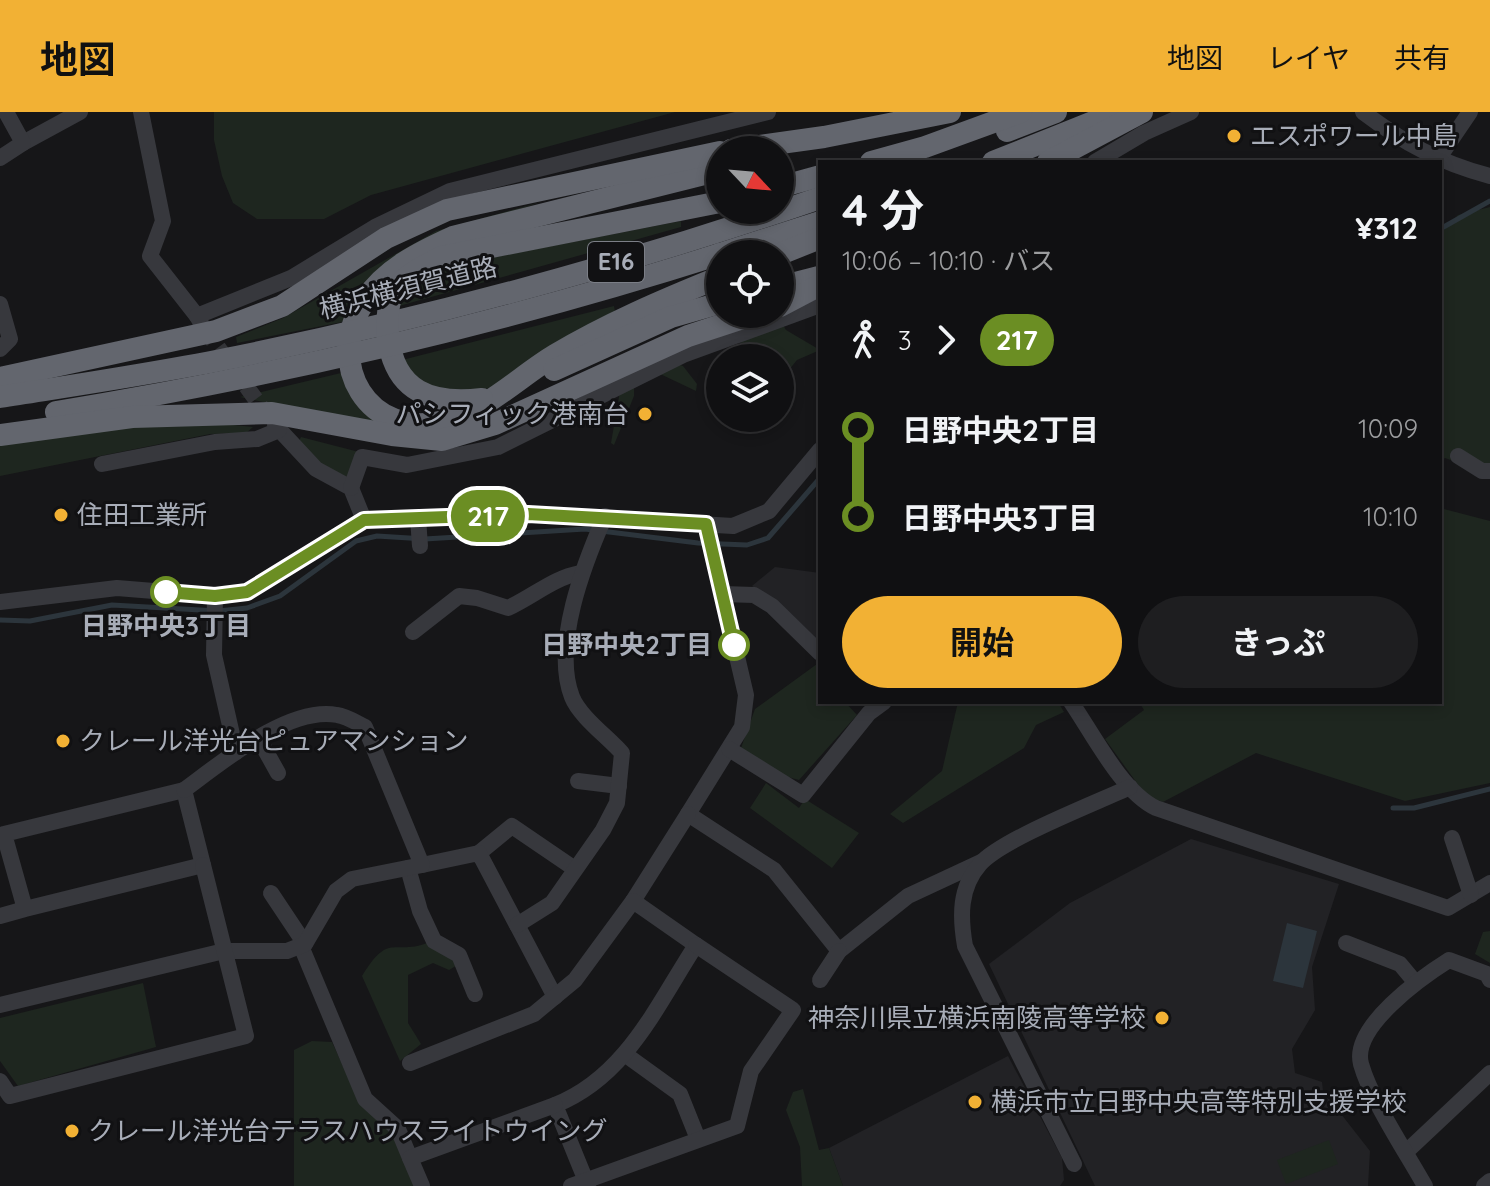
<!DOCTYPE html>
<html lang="ja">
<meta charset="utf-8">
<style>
:root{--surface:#101012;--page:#1e1e20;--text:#f1f3f6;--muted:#9c9d9f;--line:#303032;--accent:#f2b134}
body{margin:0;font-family:Quicksand,"Noto Sans JP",sans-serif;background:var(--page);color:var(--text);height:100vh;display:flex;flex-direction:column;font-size:30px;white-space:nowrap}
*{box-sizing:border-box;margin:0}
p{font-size:26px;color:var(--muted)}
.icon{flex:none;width:44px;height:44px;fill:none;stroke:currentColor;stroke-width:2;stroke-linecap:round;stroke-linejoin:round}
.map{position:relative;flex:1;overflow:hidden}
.side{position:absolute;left:818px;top:48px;width:624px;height:544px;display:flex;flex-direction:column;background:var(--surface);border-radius:0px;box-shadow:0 4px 12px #0003,0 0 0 2px var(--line)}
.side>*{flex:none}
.badge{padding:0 16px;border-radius:26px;font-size:28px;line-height:52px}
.needle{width:52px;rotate:116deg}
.controls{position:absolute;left:706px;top:24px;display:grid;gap:16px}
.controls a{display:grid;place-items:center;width:88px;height:88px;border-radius:50%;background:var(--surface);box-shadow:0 4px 12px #0003,0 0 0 2px var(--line);font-size:40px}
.map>.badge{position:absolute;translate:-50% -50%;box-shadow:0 0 0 4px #fff}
.legs{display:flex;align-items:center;gap:12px;height:88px;padding:0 24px;font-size:26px}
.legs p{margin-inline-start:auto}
.overview{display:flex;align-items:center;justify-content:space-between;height:136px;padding:0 24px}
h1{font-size:44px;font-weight:700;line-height:60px}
.cta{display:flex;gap:16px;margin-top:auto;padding:16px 24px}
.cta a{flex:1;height:92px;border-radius:48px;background:var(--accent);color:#111;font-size:32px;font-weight:700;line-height:92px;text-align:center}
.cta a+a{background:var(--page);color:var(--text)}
ul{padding:0 24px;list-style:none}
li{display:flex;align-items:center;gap:28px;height:88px;font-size:30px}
li i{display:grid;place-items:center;width:12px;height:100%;margin:0 10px;background:currentColor}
li i::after{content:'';width:20px;height:20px;margin:-10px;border:6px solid;border-radius:50%;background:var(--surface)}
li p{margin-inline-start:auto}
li:first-child i{background:linear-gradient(#0000 50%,currentColor 0)}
li:last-child i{background:linear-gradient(currentColor 50%,#0000 0)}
header{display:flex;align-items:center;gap:48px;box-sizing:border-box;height:112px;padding:0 40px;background:var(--accent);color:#111}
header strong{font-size:38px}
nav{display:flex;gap:44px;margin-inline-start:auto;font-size:28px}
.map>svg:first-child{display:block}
</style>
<header>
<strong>地図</strong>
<nav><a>地図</a><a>レイヤ</a><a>共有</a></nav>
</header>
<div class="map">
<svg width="1490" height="1074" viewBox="0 0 1490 1074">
<rect width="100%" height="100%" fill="#161618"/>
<g fill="#222225">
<polygon points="775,455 820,461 820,534 752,474"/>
<polygon points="1191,727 1339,772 1312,855 1315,898 1292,937 1295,961 1322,970 1323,979 1370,1039 1368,1074 1095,1074 989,852 1070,791"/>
<polygon points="1008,944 1062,1046 1064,1068 1060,1074 843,1074 829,1036"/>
</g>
<g fill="#1e261f">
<polygon points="214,0 675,0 371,83 324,107 257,107 233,91 222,64 214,28"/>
<polygon points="541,90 438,124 370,169 342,210 237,231 236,225 283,206 436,119"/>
<polygon points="1490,95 1490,355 1482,359 1445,346 1440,349 1440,122 1458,103"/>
<polygon points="681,109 681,115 399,194 403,182 444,155"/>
<path d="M614 194 619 220C584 237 493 281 457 283 436 284 410 266 402 248Z"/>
<polygon points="783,213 786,218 820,238 797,248 780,269 780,246 745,243 740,229"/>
<polygon points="677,252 683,254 697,272 696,279 656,260"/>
<polygon points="341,261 390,317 240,285"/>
<polygon points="634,276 634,284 614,333 611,331 620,279"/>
<polygon points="206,310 253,315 246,321 210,322 0,364 0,330 125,312"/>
<polygon points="301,325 359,340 348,368 312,346 298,331"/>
<polygon points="1440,396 1490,409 1490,671 1405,689 1256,641 1163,690 1147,685 1105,627 1144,598 1139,590 1440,590"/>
<polygon points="817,552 820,590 845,590 857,603 799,668 784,664 741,636 755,597"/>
<polygon points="958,590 1058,590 1064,600 1036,613 1024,636 903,711 890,702 942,659"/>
<polygon points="766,671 799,696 805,687 859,721 832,756 750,696"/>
<polygon points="1490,819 1490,851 1475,842 1483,820"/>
<path d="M430 830 459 852 449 858 433 851 408 863V911L421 932 400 949 362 864C390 818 393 845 430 830Z"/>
<polygon points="143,871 156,935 18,974 0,949 0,906"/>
<polygon points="312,929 332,930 359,989 392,1019 416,1074 294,1074 294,938"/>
<polygon points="803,977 819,1038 829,1036 843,1074 802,1074 800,1035 786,998 793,980"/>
<polygon points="1329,1028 1338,1052 1286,1072 1277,1048"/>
</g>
<polygon fill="#2c353c" points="1287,811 1317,819 1303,876 1273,869"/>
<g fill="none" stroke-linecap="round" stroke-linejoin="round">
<g stroke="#2c353c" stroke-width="5">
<polyline points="1440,117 1490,89"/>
<polyline points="0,508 30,509 112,493 218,499 247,496 280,484 356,429 377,424 425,427 585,417 698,431 747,433 768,426 820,366"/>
<polyline points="1393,696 1414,696 1490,677"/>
</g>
<polyline stroke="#333438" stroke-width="16" stroke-dasharray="16 8" stroke-linecap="butt" points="204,216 270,307"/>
<g stroke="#37383d" stroke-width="16">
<polyline points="141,0 163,109 150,144 197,204"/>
<path d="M1363 0C1404 31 1440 51 1490 64"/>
<polyline points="23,31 80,0"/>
<polyline points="0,46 23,31 6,0"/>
<polyline points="1095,50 1144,21 1191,0"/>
<polyline points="1436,50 1470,0"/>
<polyline points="0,192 10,227 0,237"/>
<polyline points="201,211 197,204 291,166 375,115 450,79 768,0"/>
<polyline points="275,313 316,357 351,376 364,408"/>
<polyline points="1458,344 1482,359 1490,359"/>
<polyline points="102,352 215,330 257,327 279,318"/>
<polyline points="351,376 362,345 407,353 498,335 683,243 820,193"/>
<polyline points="418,406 420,434"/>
<polyline points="706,412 746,583 742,615 688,702 774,758 839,839 908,784 981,750"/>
<polyline points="723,482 754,483 772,494 820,541"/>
<polyline points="215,484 214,543 236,640"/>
<polyline points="0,490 117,476 215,484 247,480 364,408 528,402 733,414 769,399 820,338"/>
<path d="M413 520 459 484 477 486 508 496C534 484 553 466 580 461"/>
<path d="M1071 590C1093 622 1122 680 1156 696L1448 796 1490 771"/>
<polyline points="259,627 278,661"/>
<polyline points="729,637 803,683 869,601 884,590"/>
<polyline points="578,669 619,674"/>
<polyline points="1452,726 1471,783"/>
<polyline points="479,741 512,714 575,757"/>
<polyline points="422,753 479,741 555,885"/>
<polyline points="408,756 420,799 434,829 459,843 475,882"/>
<polyline points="271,781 305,832"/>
<polyline points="633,789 688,702"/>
<polyline points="0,804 25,797 203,753 184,678 4,722 25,797"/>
<path d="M517 813 552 791 603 718 617 691 622 641C608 625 580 605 572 585 552 533 584 452 605 404"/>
<polyline points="1346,831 1400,852 1415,870"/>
<polyline points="301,834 365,987 398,1017 410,1046"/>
<polyline points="820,868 839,839"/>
<path d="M0 893 224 839H287L305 832 336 779 352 767 422 753 365 615C357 611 346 604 337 603 288 594 221 651 184 678"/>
<polyline points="626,943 680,982 698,1027"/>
<path d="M410 951 534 902 575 868 633 789 696 833C657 893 626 965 555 993L588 1074"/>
<polyline points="0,969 10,984 246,924 203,753"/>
<polyline points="1406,1040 1490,961"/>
<path d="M1074 1052 965 834C960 805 959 776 980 752 1002 727 1096 691 1130 675"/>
<polyline points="422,1074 410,1046 555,993"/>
<polyline points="571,1074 737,1014 751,959 793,898 696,833"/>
<path d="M1425 1074C1406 1040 1371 988 1361 952 1351 915 1422 865 1449 848L1487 862 1490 868"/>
<polyline points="1484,1074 1490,1069"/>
</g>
<g stroke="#63666e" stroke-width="22">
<polyline points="1007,19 1056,0"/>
<polyline points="731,38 824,25 950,0"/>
<polyline points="871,50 925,35 1021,0"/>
<polyline points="993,50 1118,0"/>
<polyline points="1048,50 1142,0"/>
<path d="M720 58 453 125C420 140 385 157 365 188 323 251 368 329 445 309 486 299 520 264 555 243 607 212 663 188 720 165"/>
<polyline points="780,75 820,64"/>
<polyline points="720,142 820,110"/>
<polyline points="780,142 820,126"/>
<polyline points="780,175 819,165"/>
<polyline points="780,194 820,173"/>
<polyline points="554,258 671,205 720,191"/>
<polyline points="0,266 216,219 282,194 386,126 447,98 720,40"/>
<path d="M0 285C82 272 165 260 246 243 440 203 633 150 820 86"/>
<path d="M482 287C431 293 395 280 388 225 387 213 387 192 393 182 403 163 423 155 441 145L720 90"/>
<path d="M56 300C281 263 503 211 720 142"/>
<polyline points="0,323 132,305 272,301 392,323 442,328 495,312 688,224 755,202"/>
</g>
</g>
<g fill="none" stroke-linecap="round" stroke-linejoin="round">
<defs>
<polyline id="line-1" points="166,480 215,484 247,480 364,408 528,402 706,412 734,533"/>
</defs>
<use href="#line-1" stroke="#fff" stroke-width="18"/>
<use href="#line-1" stroke="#6b8e23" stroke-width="12"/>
</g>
<g fill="#f2b134" stroke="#111113" stroke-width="3">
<circle cx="1234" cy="24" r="8"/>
<circle cx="645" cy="302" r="8"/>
<circle cx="61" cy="403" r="8"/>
<circle cx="63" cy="629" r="8"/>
<circle cx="1162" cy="906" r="8"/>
<circle cx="975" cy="990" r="8"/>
<circle cx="72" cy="1019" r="8"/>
</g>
<g fill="#fff" stroke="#6b8e23" stroke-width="4">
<circle cx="166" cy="480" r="14"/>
<circle cx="734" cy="533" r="14"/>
</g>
<g text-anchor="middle" stroke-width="6" stroke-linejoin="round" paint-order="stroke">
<rect fill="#111113" stroke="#7b7e86" stroke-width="2" x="588" y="130" width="56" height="40" rx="6"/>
<g font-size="24" font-weight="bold" fill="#a8adb8">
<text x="616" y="158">E16</text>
</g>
<g font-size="26" fill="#a8adb8" stroke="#111113" text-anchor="start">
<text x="1250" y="33">エスポワール中島</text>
<text x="629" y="311" text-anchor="end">パシフィック港南台</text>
<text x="77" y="412">住田工業所</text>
<text x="79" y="638">クレール洋光台ピュアマンション</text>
<text x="1146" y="915" text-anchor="end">神奈川県立横浜南陵高等学校</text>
<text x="991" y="999">横浜市立日野中央高等特別支援学校</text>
<text x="88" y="1028">クレール洋光台テラスハウスライトウイング</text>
</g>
<g font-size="26" fill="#a8adb8" stroke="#111113">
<text transform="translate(408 176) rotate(-14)" y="9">横浜横須賀道路</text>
</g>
<g font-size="26" font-weight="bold" fill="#a8adb8" stroke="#111113">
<text x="166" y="523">日野中央3丁目</text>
<text x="712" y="542" text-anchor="end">日野中央2丁目</text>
</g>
</g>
</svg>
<div class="controls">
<a><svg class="needle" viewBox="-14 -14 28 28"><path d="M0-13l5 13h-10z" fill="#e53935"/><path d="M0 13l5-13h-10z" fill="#9c9d9f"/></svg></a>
<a><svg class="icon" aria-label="locate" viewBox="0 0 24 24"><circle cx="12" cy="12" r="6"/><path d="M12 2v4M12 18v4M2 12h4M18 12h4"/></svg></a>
<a><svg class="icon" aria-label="layers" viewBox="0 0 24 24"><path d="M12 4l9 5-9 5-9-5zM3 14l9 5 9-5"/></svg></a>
</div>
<b class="badge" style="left:488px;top:404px;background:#6b8e23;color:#fff">217</b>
<section class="side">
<div class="overview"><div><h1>4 分</h1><p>10:06 – 10:10 · バス</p></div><b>¥312</b></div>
<div class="legs"><svg class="icon" aria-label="walk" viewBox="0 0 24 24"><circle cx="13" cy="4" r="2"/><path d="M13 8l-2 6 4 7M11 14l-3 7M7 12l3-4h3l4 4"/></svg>3<svg class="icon" aria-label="forward" viewBox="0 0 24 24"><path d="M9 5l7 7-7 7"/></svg><b class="badge" style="background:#6b8e23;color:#fff">217</b></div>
<ul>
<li><i style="color:#6b8e23"></i><b>日野中央2丁目</b><p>10:09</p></li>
<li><i style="color:#6b8e23"></i><b>日野中央3丁目</b><p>10:10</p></li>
</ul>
<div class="cta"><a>開始</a><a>きっぷ</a></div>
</section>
</div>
